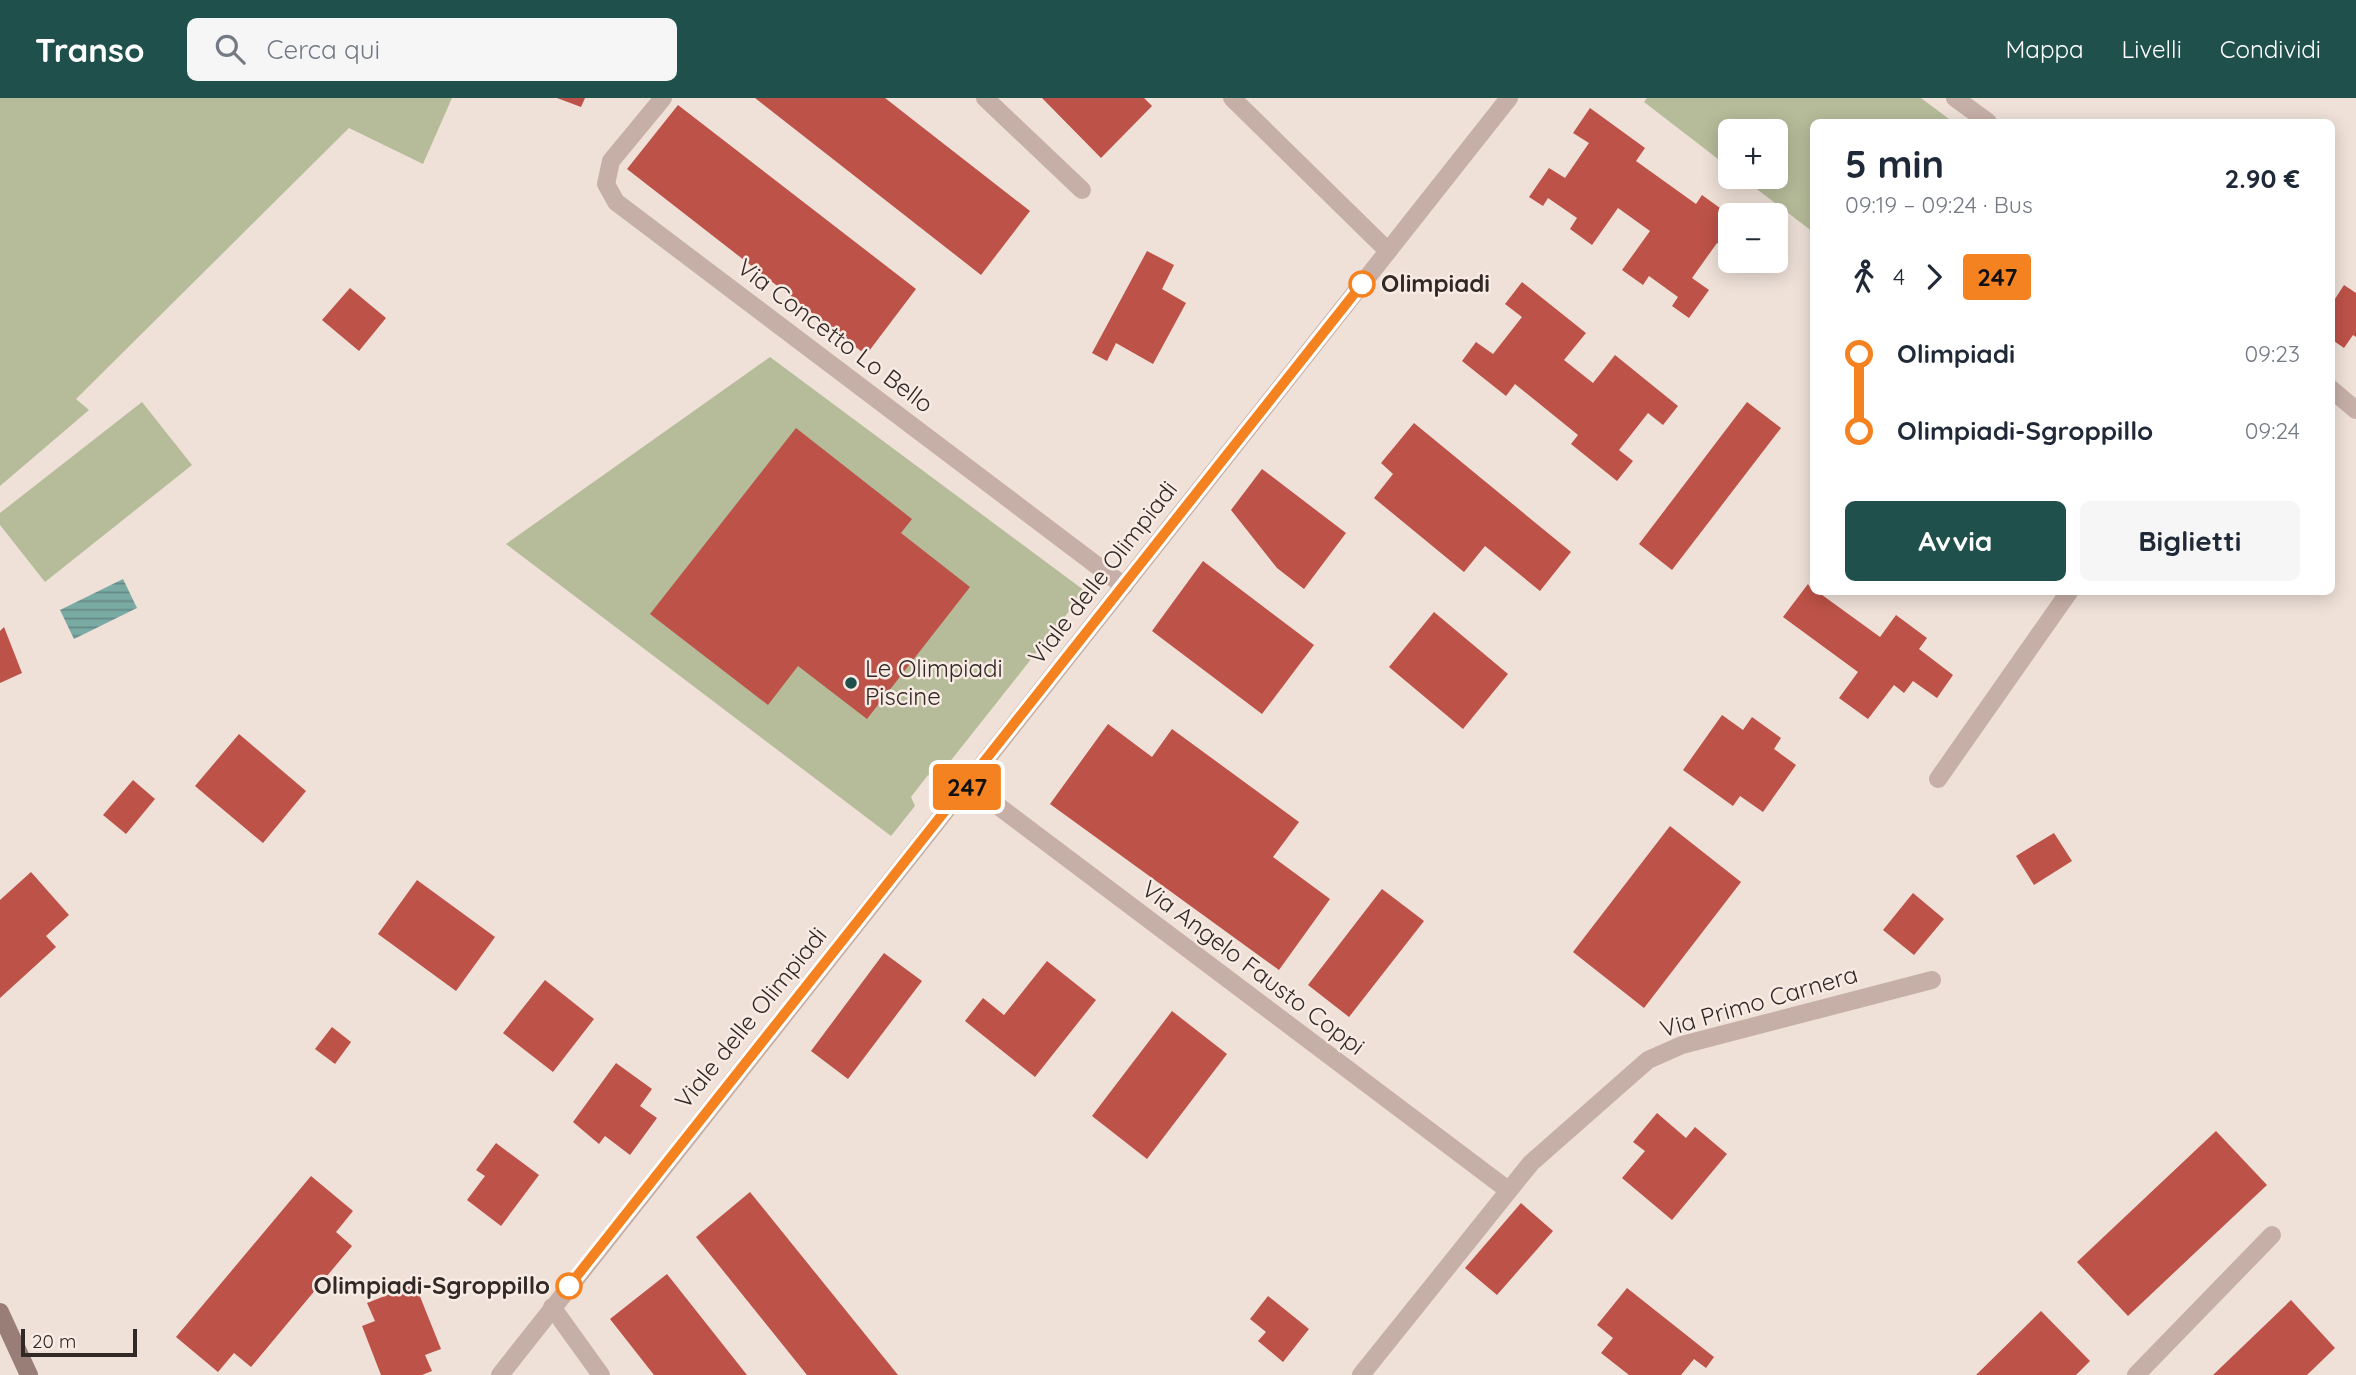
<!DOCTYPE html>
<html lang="it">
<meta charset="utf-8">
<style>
:root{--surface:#fff;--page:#f6f6f7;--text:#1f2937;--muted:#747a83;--accent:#1f504c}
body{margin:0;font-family:Quicksand,sans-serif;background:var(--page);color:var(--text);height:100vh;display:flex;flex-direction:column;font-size:26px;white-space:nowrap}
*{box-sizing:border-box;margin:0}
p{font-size:23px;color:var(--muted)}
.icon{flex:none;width:38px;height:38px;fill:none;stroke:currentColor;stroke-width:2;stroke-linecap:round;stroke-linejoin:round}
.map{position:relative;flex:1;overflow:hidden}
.drawer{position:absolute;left:1810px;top:21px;width:525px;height:476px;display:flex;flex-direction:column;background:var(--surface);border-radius:10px;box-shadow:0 4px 18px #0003}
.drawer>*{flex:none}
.badge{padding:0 14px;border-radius:5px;font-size:24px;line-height:46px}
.tools{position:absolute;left:1718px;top:21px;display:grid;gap:14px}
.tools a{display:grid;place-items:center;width:70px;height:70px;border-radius:10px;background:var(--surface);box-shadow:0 4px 18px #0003;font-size:35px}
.scale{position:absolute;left:21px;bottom:18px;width:116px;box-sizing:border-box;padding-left:7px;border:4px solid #322826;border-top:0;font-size:19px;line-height:24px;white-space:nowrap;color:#322826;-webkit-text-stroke:5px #f7ebe4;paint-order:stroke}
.map>.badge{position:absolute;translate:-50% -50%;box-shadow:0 0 0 4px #fff}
.legs{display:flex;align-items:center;gap:10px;height:77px;padding:0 35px;font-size:23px}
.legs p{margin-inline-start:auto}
.overview{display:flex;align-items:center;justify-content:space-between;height:119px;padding:0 35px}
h1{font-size:38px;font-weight:800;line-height:52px}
.action{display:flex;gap:14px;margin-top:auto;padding:14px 35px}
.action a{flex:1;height:80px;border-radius:10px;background:var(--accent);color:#fff;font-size:28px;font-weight:800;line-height:80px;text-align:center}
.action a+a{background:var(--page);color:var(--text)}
ul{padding:0 35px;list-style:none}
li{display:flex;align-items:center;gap:24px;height:77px;font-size:26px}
li i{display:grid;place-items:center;width:10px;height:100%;margin:0 9px;background:currentColor}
li i::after{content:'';width:18px;height:18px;margin:-9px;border:5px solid;border-radius:50%;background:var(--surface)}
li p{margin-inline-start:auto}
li:first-child i{background:linear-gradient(#0000 50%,currentColor 0)}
li:last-child i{background:linear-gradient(currentColor 50%,#0000 0)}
header{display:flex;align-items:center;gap:42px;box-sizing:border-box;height:98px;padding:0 35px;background:var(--accent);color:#fff}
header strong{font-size:33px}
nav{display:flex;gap:38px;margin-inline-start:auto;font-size:24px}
.search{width:490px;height:63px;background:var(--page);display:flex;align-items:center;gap:18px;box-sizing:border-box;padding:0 24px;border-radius:10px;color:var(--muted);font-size:26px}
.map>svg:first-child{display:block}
</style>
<header>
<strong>Transo</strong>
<div class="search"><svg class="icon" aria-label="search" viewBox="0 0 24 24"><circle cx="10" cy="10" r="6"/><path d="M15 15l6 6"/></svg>Cerca qui</div>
<nav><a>Mappa</a><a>Livelli</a><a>Condividi</a></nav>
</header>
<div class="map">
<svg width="2356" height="1277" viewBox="0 0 2356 1277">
<defs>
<pattern id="water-rules" width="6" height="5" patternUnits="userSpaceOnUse" patternTransform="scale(1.75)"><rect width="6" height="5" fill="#7aaaa4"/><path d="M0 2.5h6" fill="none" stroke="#658a85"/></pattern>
</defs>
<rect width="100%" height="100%" fill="#efe1d8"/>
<g fill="#b6bc9a">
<polygon points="0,0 452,0 423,66 349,30 76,301 89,312 0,388"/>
<polygon points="1647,0 1921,0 1953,24 1813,24 1813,134 1741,79 1776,79 1776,33 1731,33 1731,71 1644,4"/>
<polygon points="770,259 1085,493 937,680 928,677 911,699 915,708 891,738 506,446"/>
<polygon points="142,304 192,367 45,484 0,427 0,415"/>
</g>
<polygon fill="url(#water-rules)" points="123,481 137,510 74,541 60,512"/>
<g fill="#bd5248">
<polygon points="557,0 585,0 581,9"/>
<polygon points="755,0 885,0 1030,113 981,177"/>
<polygon points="1042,0 1144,0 1152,8 1101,60"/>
<polygon points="678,7 916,191 866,257 627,71"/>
<polygon points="1590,10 1645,50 1636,63 1696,106 1702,97 1731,118 1731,155 1717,145 1692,180 1709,192 1689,220 1672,208 1678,199 1649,178 1643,187 1622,172 1650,133 1618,110 1592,147 1570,131 1577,120 1548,100 1543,108 1529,99 1549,70 1565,80 1589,45 1573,35"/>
<polygon points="1147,153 1174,167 1162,191 1186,205 1153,266 1116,245 1107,263 1092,255"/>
<polygon points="1522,184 1586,235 1564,262 1593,285 1615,257 1678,308 1663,327 1648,315 1619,352 1633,363 1617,383 1571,346 1578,337 1515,286 1506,298 1462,263 1476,244 1493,256 1522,219 1505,206"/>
<polygon points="2344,187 2356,195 2356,239 2353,237 2344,250 2331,241 2331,207"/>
<polygon points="350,190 386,220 359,253 322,222"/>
<polygon points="1747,304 1781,330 1672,472 1639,446"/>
<polygon points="1414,325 1571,454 1540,493 1485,448 1464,474 1374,400 1393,376 1381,365"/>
<polygon points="796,330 912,421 901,435 970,489 867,621 798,568 768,607 650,516"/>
<polygon points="1262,371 1346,435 1304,491 1277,470 1231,412"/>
<polygon points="1203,463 1314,547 1262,616 1152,533"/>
<polygon points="1808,486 1813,494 1818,494 1880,539 1896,517 1927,540 1919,551 1953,577 1937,600 1913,583 1904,595 1894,587 1868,621 1839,600 1858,574 1783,519"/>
<polygon points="1434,514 1508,576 1463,631 1389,569"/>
<polygon points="4,529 22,575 0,585 0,533"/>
<polygon points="1722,617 1743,632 1752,619 1781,640 1774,651 1796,667 1763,714 1740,698 1733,708 1683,672"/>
<polygon points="1108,626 1152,659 1172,631 1299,724 1273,759 1330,801 1279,872 1050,706"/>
<polygon points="239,636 306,693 263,745 195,688"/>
<polygon points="133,682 155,701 126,736 103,717"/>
<polygon points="1670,728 1741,784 1644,910 1573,854"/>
<polygon points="2054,735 2072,763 2034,787 2016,758"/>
<polygon points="31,774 69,817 46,838 56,849 0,900 0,802"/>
<polygon points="417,782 495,839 456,893 378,836"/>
<polygon points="1382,791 1424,823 1349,919 1308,887"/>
<polygon points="1913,795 1944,821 1914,857 1883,832"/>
<polygon points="884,855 922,883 848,981 811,953"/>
<polygon points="1047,863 1096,902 1035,979 965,923 983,900 1004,917"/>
<polygon points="545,882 594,921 553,974 503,935"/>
<polygon points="1172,913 1227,956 1147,1061 1092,1018"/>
<polygon points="332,929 351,944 335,966 315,951"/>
<polygon points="616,965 652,991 640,1008 657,1020 630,1057 605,1038 599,1046 573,1024"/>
<polygon points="1657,1015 1686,1040 1695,1029 1727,1056 1672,1122 1622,1080 1645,1053 1633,1044"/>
<polygon points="2216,1033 2267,1087 2128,1218 2077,1164"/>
<polygon points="496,1045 539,1077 501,1128 467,1102 485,1078 476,1072"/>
<polygon points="311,1078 353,1113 336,1134 352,1148 251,1269 234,1255 218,1274 176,1239"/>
<polygon points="750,1094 898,1277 807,1277 696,1139"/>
<polygon points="1521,1105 1553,1133 1497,1197 1465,1170"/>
<polygon points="667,1176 747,1277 654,1277 610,1221"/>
<polygon points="415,1186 441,1251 425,1257 432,1273 422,1277 381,1277 362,1228 375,1223 367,1205"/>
<polygon points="1627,1190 1714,1259 1706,1270 1694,1261 1681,1277 1629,1277 1601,1255 1613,1240 1597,1227"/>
<polygon points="1268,1198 1309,1231 1283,1264 1258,1243 1266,1234 1250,1221"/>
<polygon points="2291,1202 2335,1250 2307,1277 2213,1277"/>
<polygon points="2041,1213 2090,1263 2076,1277 1976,1277"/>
</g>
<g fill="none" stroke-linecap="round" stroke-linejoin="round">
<polyline stroke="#c6afa6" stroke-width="18" points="552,1209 601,1277"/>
<g stroke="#c6afa6" stroke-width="18">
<polyline points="663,0 611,63 606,86 616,104 1124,488"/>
<polyline points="985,0 1082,92"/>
<polyline points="1232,0 1388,153"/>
<polyline points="1955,0 1988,24"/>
<polyline points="2331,291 2356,312"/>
<polyline points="1938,681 2069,494"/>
<polyline points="969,686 1508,1092"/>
<polyline points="1361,1277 1531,1065 1648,962 1682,947 1932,882"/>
<polyline points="2136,1277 2272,1137"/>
</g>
<polyline stroke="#c6afa6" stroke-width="18" points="500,1277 1509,0"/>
<polyline stroke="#997e77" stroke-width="18" points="0,1214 29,1277"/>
</g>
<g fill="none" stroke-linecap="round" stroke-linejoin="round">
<defs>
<polyline id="line-1" points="569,1188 1362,186"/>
</defs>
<use href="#line-1" stroke="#fff" stroke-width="16"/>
<use href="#line-1" stroke="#f58220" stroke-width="10"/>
</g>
<g fill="#fff" stroke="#f58220" stroke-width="3.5">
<circle cx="1362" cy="186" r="12"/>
<circle cx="569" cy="1188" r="12"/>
</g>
<circle fill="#1f504c" stroke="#f7ebe4" stroke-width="2.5" cx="851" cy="585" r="7"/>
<g text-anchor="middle" stroke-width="5" stroke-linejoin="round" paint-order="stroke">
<g font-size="24" font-weight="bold" fill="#322826" stroke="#f7ebe4" text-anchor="start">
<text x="1381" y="194">Olimpiadi</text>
<text x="550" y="1196" text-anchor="end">Olimpiadi-Sgroppillo</text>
</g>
<g font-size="24" fill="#322826" stroke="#f7ebe4">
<text transform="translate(835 238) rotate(37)" y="8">Via Concetto Lo Bello</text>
<text transform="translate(1103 475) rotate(-52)" y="8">Viale delle Olimpiadi</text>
<text transform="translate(1253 870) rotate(37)" y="8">Via Angelo Fausto Coppi</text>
<text transform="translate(1759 904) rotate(-16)" y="8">Via Primo Carnera</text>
<text transform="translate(751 920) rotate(-51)" y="8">Viale delle Olimpiadi</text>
</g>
<g font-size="24" fill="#322826" stroke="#f7ebe4" text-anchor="start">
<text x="865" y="579">Le Olimpiadi<tspan x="865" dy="28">Piscine</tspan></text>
</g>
</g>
</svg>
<div class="tools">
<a>+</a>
<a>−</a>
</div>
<div class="scale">20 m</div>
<b class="badge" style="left:967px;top:689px;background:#f58220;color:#111">247</b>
<section class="drawer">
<div class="overview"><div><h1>5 min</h1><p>09:19 – 09:24 · Bus</p></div><b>2.90 €</b></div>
<div class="legs"><svg class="icon" aria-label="walk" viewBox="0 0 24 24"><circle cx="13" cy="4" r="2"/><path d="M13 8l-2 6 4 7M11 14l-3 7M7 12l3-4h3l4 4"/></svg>4<svg class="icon" aria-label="forward" viewBox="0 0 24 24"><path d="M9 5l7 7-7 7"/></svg><b class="badge" style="background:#f58220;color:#111">247</b></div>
<ul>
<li><i style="color:#f58220"></i><b>Olimpiadi</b><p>09:23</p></li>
<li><i style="color:#f58220"></i><b>Olimpiadi-Sgroppillo</b><p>09:24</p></li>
</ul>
<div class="action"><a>Avvia</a><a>Biglietti</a></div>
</section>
</div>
